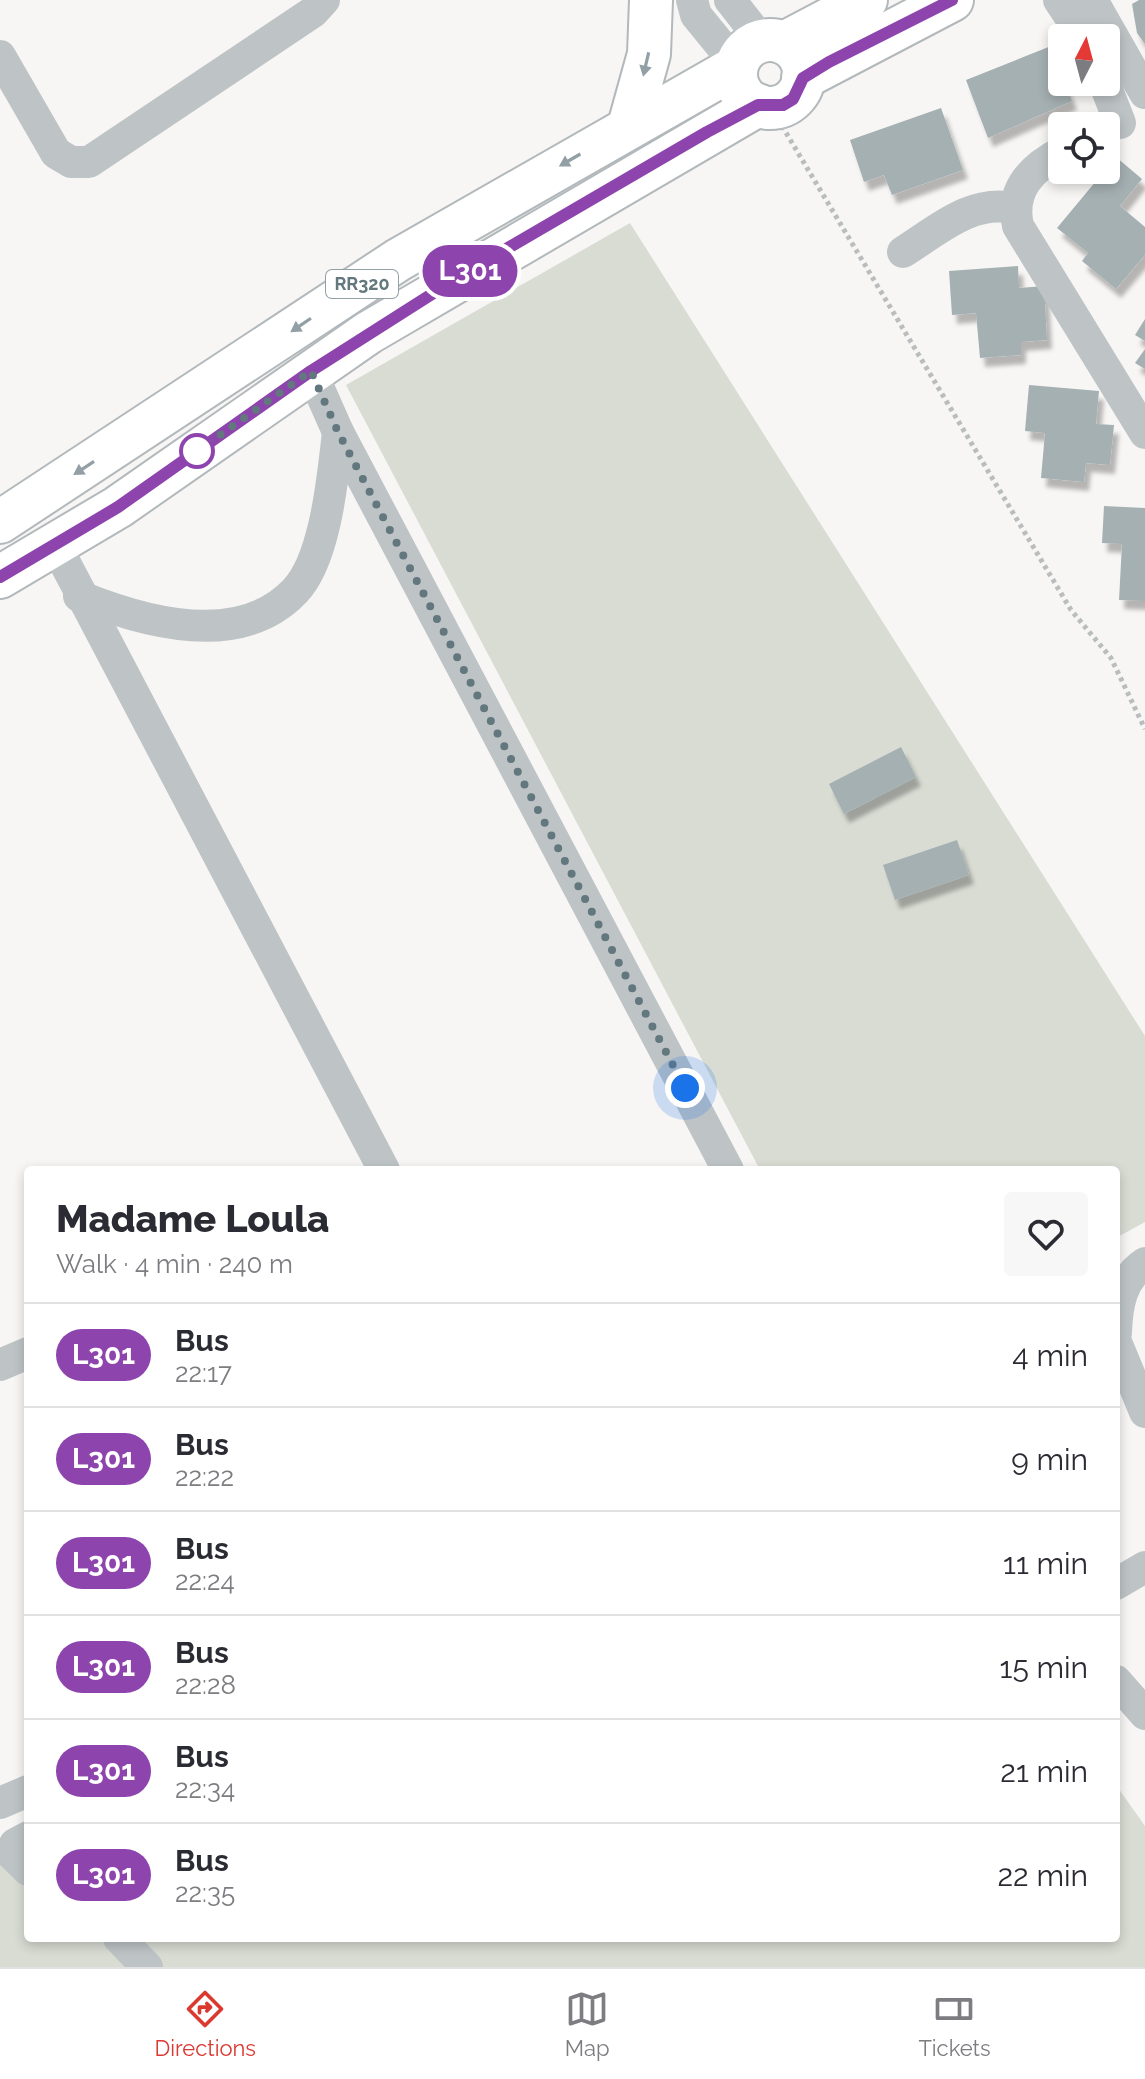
<!DOCTYPE html>
<meta charset="utf-8">
<style>
:root{--surface:#fff;--page:#f7f7f7;--text:#2b2b33;--muted:#7c7c81;--line:#e1e1e2;--accent:#db3830}
body{margin:0;font-family:Raleway,sans-serif;background:var(--page);color:var(--text);height:100vh;display:flex;flex-direction:column;font-size:30px;white-space:nowrap}
*{box-sizing:border-box;margin:0}
p{font-size:26px;color:var(--muted)}
.icon{flex:none;width:44px;height:44px;fill:none;stroke:currentColor;stroke-width:2;stroke-linecap:round;stroke-linejoin:round}
.map{position:relative;flex:1;overflow:hidden}
.panel{position:absolute;left:24px;top:1166px;width:1096px;height:776px;display:flex;flex-direction:column;background:var(--surface);border-radius:8px;box-shadow:0 4px 12px #0003}
.panel>*{flex:none}
.badge{padding:0 16px;border-radius:26px;font-size:28px;line-height:52px}
.needle{width:52px;rotate:6deg}
.buttons{position:absolute;left:1048px;top:24px;display:grid;gap:16px}
.buttons a{display:grid;place-items:center;width:72px;height:72px;border-radius:8px;background:var(--surface);box-shadow:0 4px 12px #0003;font-size:40px}
.you{position:absolute;width:40px;height:40px;margin:-20px;border:6px solid #fff;border-radius:50%;background:#1a73e8;box-shadow:0 0 0 12px #1a73e833}
.map>.badge{position:absolute;translate:-50% -50%;box-shadow:0 0 0 4px #fff}
.round{display:grid;place-items:center;flex:none;width:84px;height:84px;border-radius:8px;background:var(--page)}
.headline{display:flex;align-items:center;justify-content:space-between;height:136px;padding:0 32px}
h1{font-size:38px;font-weight:800;line-height:60px}
ul{padding:0;list-style:none}
li{display:flex;align-items:center;gap:24px;height:104px;padding:0 32px;border-top:2px solid var(--line)}
li div{flex:1}
li b{display:block;font-size:30px}
li em{font-style:normal}
li .badge{min-width:88px;font-weight:700;text-align:center}
.dock{display:flex;justify-content:space-around;align-items:center;height:112px;border-top:2px solid var(--line);background:var(--surface);font-size:22px;color:var(--muted)}
.dock a{display:grid;justify-items:center;gap:4px}
.dock .selected{color:var(--accent)}
.map>svg:first-child{display:block}
</style>
<div class="map">
<svg width="1145" height="1967" viewBox="0 0 1145 1967">
<defs>
<filter id="shadow"><feDropShadow dx="5" dy="9" stdDeviation="2" flood-color="#0004"/></filter>
</defs>
<rect width="100%" height="100%" fill="#f7f6f4"/>
<g fill="#d8dcd3">
<polygon points="630,223 1145,1036 1145,1222 1116,1238 1116,1170 760,1170 346,385"/>
<polygon points="1116,1785 1145,1826 1145,1967 0,1967 0,1852 28,1842 28,1938 1116,1938"/>
</g>
<g fill="#a5b0b3" filter="url(#shadow)">
<polygon points="1139,0 1145,0 1145,44 1137,33 1132,4"/>
<polygon points="1051,46 1072,101 988,138 966,80"/>
<polygon points="941,108 963,170 892,195 884,175 864,182 850,140"/>
<polygon points="1116,157 1142,179 1120,206 1145,227 1145,255 1116,289 1082,261 1088,253 1057,228"/>
<polygon points="1018,266 1019,288 1044,286 1047,340 1021,342 1021,355 980,358 976,313 952,315 949,271"/>
<polygon points="1145,319 1145,341 1135,335"/>
<polygon points="1145,349 1145,369 1135,363"/>
<polygon points="1029,385 1099,391 1096,424 1114,425 1110,465 1086,463 1084,482 1041,478 1045,433 1025,431"/>
<polygon points="1104,506 1145,508 1145,601 1119,600 1122,544 1102,543"/>
<polygon points="901,747 916,777 844,814 829,784"/>
<polygon points="957,840 969,875 895,900 883,865"/>
</g>
<g fill="none" stroke-linecap="round" stroke-linejoin="round">
<defs>
<g id="major">
<circle cx="770" cy="74" r="34"/>
<polyline points="784,43 866,0"/>
<polyline points="803,78 952,0"/>
<polyline points="629,126 649,54 651,0"/>
<polyline points="0,522 398,260 736,67"/>
<polyline points="0,577 118,507 368,333 758,105"/>
</g>
</defs>
<use href="#major" stroke="#b2b8bb" stroke-width="46"/>
<polyline stroke="#b9bdbe" stroke-width="5" stroke-dasharray="4 4" stroke-linecap="butt" points="782,126 1071,610 1111,658 1145,729"/>
<g stroke="#bec4c6" stroke-width="32">
<polyline points="692,0 696,15 736,64"/>
<polyline points="730,0 762,41"/>
<polyline points="1059,0 1084,38"/>
<polyline points="1092,0 1145,93"/>
<polyline points="0,56 56,153 71,162 89,162 313,12 324,0"/>
<polyline points="1104,82 1120,123"/>
<path d="M1062 152C1031 168 1010 190 1018 226L1145 433"/>
<path d="M903 252C938 230 971 199 1014 208"/>
<polyline points="311,371 338,432 728,1170"/>
<polyline points="56,546 384,1170"/>
<path d="M79 596C143 622 239 650 295 591 326 559 333 475 338 432"/>
<path d="M1116 1333C1117 1305 1121 1279 1145 1263"/>
<polyline points="1116,1342 1145,1412"/>
<polyline points="0,1365 28,1353"/>
<polyline points="1116,1584 1145,1567"/>
<polyline points="1116,1681 1145,1714"/>
<polyline points="0,1803 28,1791"/>
<polyline points="28,1837 15,1844 11,1853 28,1870"/>
<polyline points="119,1938 147,1967"/>
</g>
<use href="#major" stroke="#fff" stroke-width="42"/>
</g>
<defs><path id="oneway-solid" d="M-6-.8H1V-3.2L6.5 0L1 3.2V.8H-6Z" transform="scale(2)"/></defs>
<g fill="#92a0a5">
<use href="#oneway-solid" transform="translate(646 64) rotate(103)"/>
<use href="#oneway-solid" transform="translate(570 160) rotate(150)"/>
<use href="#oneway-solid" transform="translate(301 325) rotate(146)"/>
<use href="#oneway-solid" transform="translate(84 468) rotate(147)"/>
</g>
<g fill="none" stroke-linecap="round" stroke-linejoin="round">
<defs>
<polyline id="line" points="0,577 118,507 311,371 465,273 707,132 758,105 783,105 793,99 803,78 829,62 952,0"/>
</defs>
<use href="#line" stroke="#fff" stroke-width="18"/>
<use href="#line" stroke="#8e44ad" stroke-width="12"/>
<polyline stroke="#63777e" stroke-width="8" stroke-dasharray="0 14.4" points="197,451 311,371 338,432 685,1088"/>
</g>
<circle fill="#fff" stroke="#8e44ad" stroke-width="4" cx="197" cy="451" r="16"/>
<g text-anchor="middle" stroke-width="8" stroke-linejoin="round" paint-order="stroke">
<rect fill="#fff" stroke="#92a0a5" stroke-width="2" x="326" y="270" width="72" height="28" rx="6"/>
<g font-size="18" font-weight="bold" fill="#63777e">
<text x="362" y="290">RR320</text>
</g>
</g>
</svg>
<div class="buttons">
<a><svg class="needle" viewBox="-14 -14 28 28"><path d="M0-13l5 13h-10z" fill="#e53935"/><path d="M0 13l5-13h-10z" fill="#7c7c81"/></svg></a>
<a><svg class="icon" aria-label="locate" viewBox="0 0 24 24"><circle cx="12" cy="12" r="6"/><path d="M12 2v4M12 18v4M2 12h4M18 12h4"/></svg></a>
</div>
<div class="you" style="left:685px;top:1088px"></div>
<b class="badge" style="left:470px;top:271px;background:#8e44ad;color:#fff">L301</b>
<section class="panel">
<div class="headline"><div><h1>Madame Loula</h1><p>Walk · 4 min · 240 m</p></div><a class="round"><svg class="icon" aria-label="heart" viewBox="0 0 24 24"><path d="M12 20l-8-8c-3-5 5-10 8-4 3-6 11-1 8 4z"/></svg></a></div>
<ul>
<li><span class="badge" style="background:#8e44ad;color:#fff">L301</span><div><b>Bus</b><p>22:17</p></div><em>4 min</em></li>
<li><span class="badge" style="background:#8e44ad;color:#fff">L301</span><div><b>Bus</b><p>22:22</p></div><em>9 min</em></li>
<li><span class="badge" style="background:#8e44ad;color:#fff">L301</span><div><b>Bus</b><p>22:24</p></div><em>11 min</em></li>
<li><span class="badge" style="background:#8e44ad;color:#fff">L301</span><div><b>Bus</b><p>22:28</p></div><em>15 min</em></li>
<li><span class="badge" style="background:#8e44ad;color:#fff">L301</span><div><b>Bus</b><p>22:34</p></div><em>21 min</em></li>
<li><span class="badge" style="background:#8e44ad;color:#fff">L301</span><div><b>Bus</b><p>22:35</p></div><em>22 min</em></li>
</ul>
</section>
</div>
<nav class="dock">
<a class="selected"><svg class="icon" aria-label="directions" viewBox="0 0 24 24"><path d="M12 3l9 9-9 9-9-9zM9 14v-3h6M13 9l2 2-2 2"/></svg>Directions</a>
<a><svg class="icon" aria-label="map" viewBox="0 0 24 24"><path d="M3 6l6-2 6 2 6-2v14l-6 2-6-2-6 2zM9 4v14M15 6v14"/></svg>Map</a>
<a><svg class="icon" aria-label="tickets" viewBox="0 0 24 24"><path d="M3 7h18v10H3zM15 7v10"/></svg>Tickets</a>
</nav>
